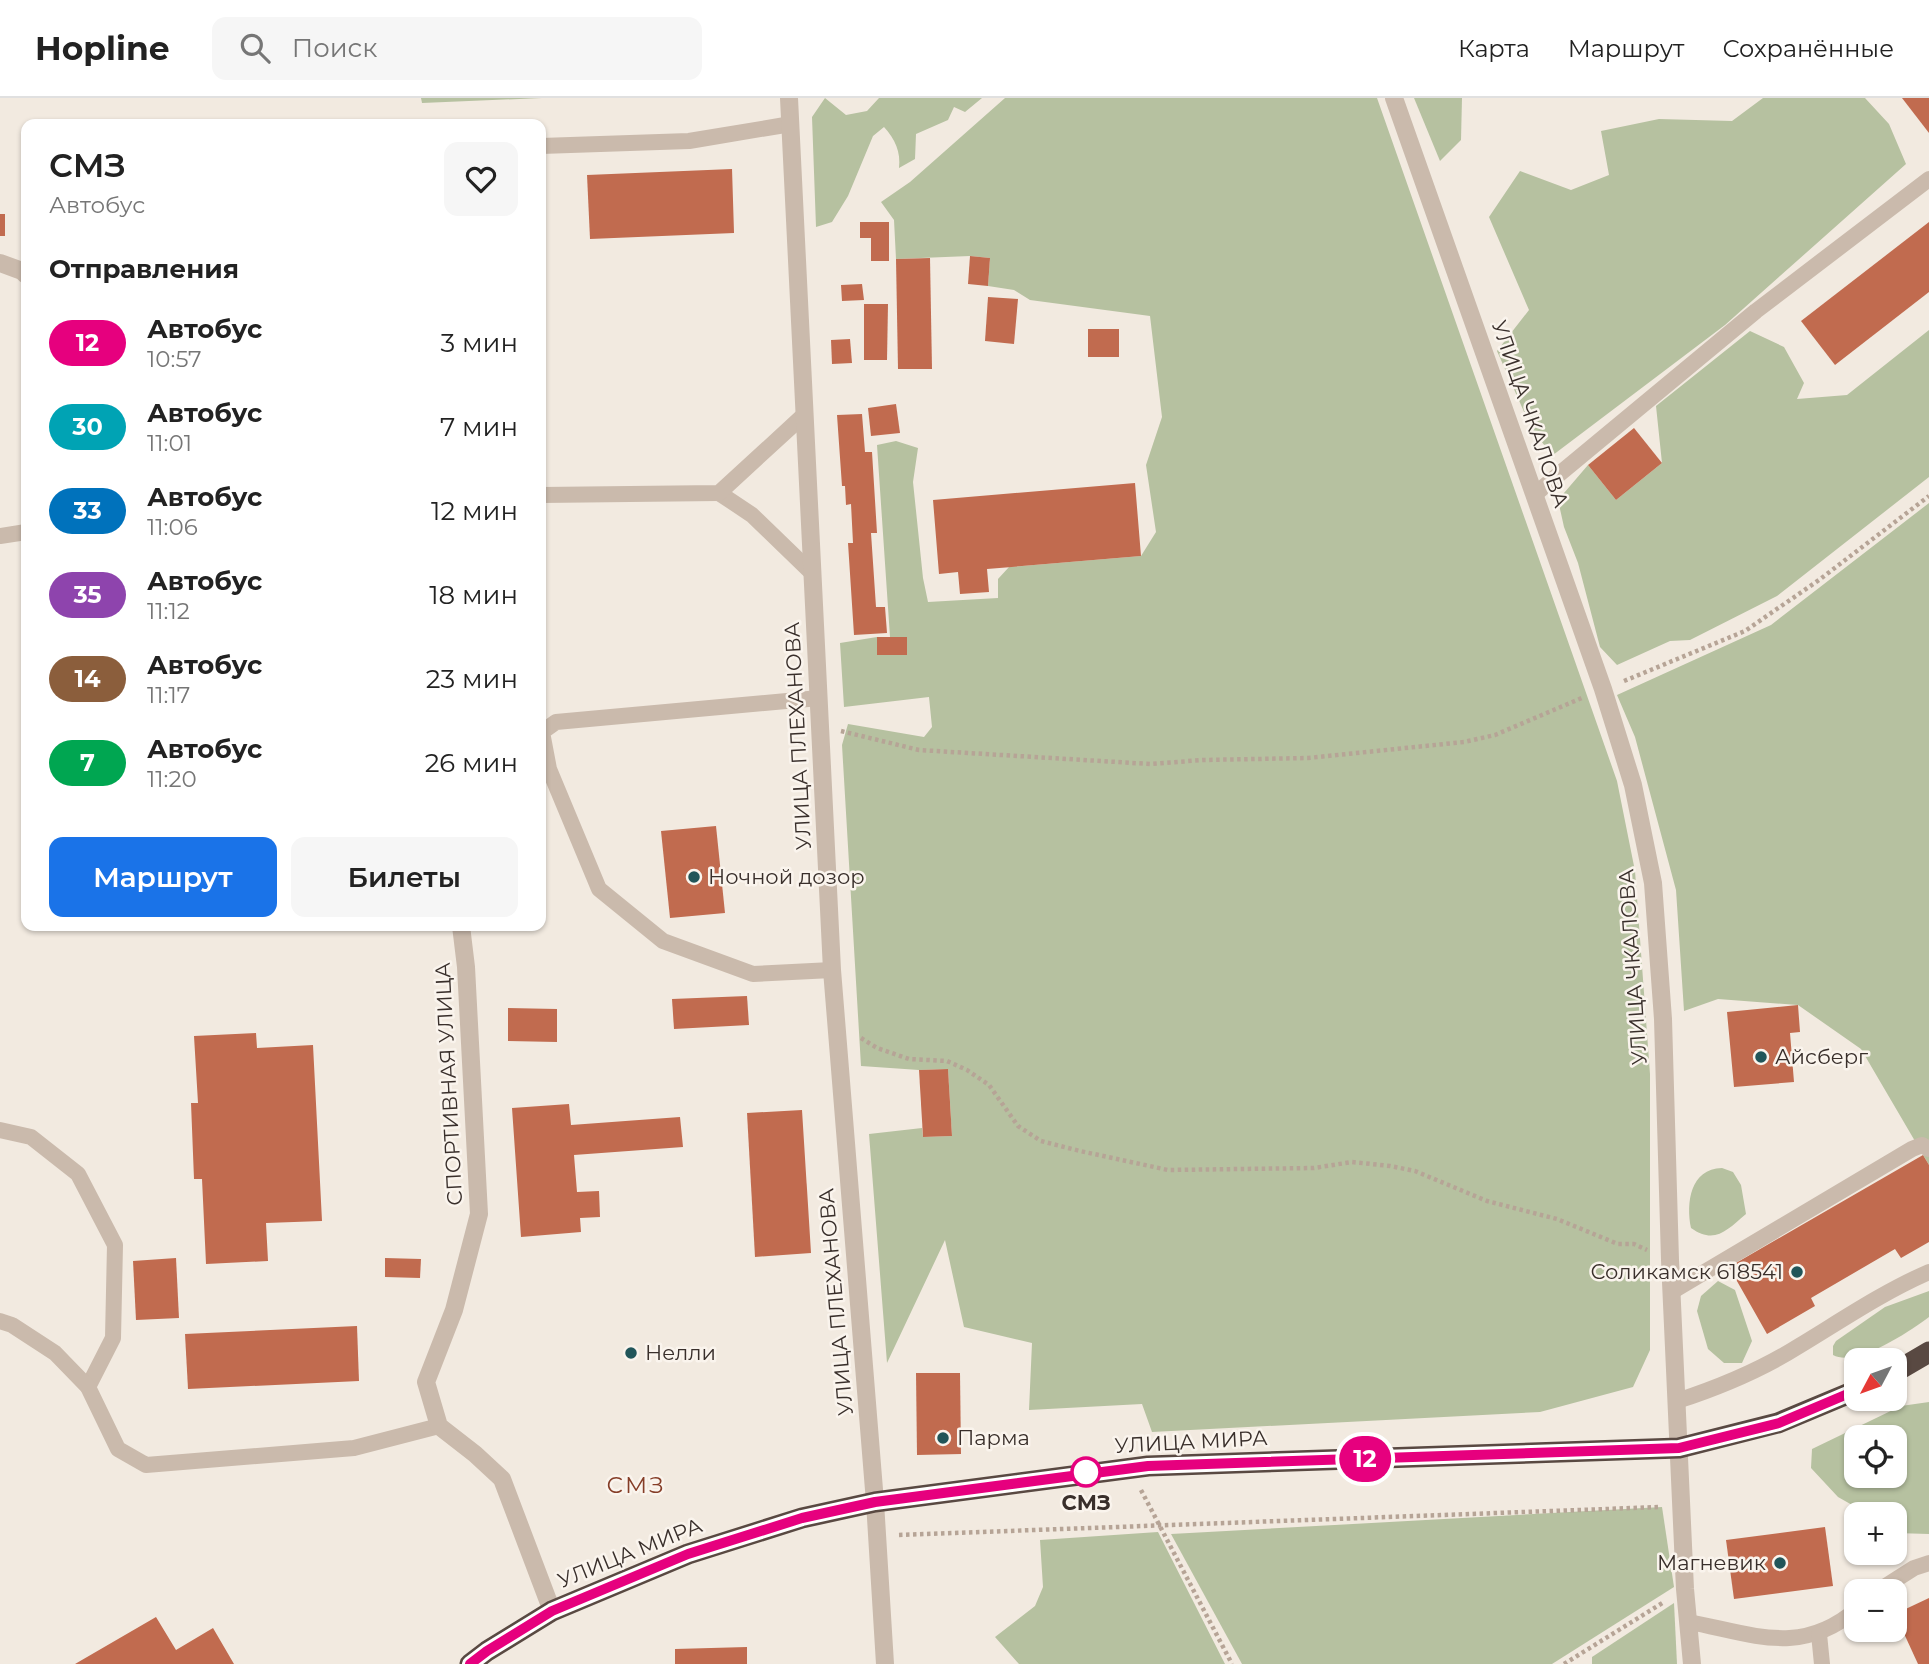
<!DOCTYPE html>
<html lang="ru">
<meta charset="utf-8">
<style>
:root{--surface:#fff;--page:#f6f6f6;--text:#222;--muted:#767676;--line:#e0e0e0;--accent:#1a73e8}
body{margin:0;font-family:Montserrat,sans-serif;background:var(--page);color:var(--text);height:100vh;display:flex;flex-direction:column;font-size:26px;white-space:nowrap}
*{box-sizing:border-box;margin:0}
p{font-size:23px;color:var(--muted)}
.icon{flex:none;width:38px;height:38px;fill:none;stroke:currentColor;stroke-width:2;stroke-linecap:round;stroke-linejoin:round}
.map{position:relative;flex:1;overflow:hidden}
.drawer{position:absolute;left:21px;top:21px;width:525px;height:812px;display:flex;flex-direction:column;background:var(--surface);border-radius:14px;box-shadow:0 2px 5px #0004}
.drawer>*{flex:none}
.badge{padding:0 14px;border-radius:23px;font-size:24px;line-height:46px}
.needle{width:46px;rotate:229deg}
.tools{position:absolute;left:1844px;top:1250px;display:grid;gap:14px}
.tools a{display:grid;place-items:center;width:63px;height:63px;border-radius:14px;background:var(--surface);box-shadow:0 2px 5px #0004;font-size:35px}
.map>.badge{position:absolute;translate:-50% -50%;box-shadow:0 0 0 4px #fff}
h2{padding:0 28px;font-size:26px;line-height:63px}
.round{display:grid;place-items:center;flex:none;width:74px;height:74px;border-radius:14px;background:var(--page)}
.summary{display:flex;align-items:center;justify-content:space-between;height:119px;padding:0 28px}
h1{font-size:33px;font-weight:600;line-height:52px}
.action{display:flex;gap:14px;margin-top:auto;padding:14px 28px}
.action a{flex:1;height:80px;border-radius:14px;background:var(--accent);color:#fff;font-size:28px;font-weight:600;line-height:80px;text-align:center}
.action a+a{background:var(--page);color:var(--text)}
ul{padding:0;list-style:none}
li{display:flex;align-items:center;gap:21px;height:84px;padding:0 28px}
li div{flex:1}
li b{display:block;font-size:26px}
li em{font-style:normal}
li .badge{min-width:77px;font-weight:700;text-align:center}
header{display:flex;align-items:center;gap:42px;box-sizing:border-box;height:98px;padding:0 35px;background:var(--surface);border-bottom:2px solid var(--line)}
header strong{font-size:33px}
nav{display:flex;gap:38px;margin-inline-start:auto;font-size:24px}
.search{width:490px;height:63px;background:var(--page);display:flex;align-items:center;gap:18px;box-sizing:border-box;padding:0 24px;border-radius:14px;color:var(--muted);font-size:26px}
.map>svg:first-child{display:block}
</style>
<header>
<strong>Hopline</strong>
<div class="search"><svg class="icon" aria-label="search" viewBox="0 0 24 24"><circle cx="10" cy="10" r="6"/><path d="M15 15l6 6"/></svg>Поиск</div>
<nav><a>Карта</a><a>Маршрут</a><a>Сохранённые</a></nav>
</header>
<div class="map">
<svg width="1929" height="1566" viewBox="0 0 1929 1566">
<rect width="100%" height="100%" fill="#f2eae0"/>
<g fill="#b6c1a0" fill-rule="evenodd">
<polygon points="421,0 542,0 422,5"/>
<path d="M825 0 846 17 867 13 879 0H982L965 14 954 9 948 22 916 36 915 61 899 70C901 54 895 41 884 29L873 38 848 98 832 124 816 129 812 19Z"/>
<polygon points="1005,0 1377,0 1617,683 1635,773 1650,976 1650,1252 1633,1289 1540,1314 1152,1334 1142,1306 1029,1312 1032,1245 964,1229 945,1142 887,1265 869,1036 922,1030 923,1039 952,1038 948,971 919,972 861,968 842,647 848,626 924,639 932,629 929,599 844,609 840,545 877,539 878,557 907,556 907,539 890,539 877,347 896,343 918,350 913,384 923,480 928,504 998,500 998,481 1009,469 1141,458 1156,434 1146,367 1162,319 1150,218 1030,202 1014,192 988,188 990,160 970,158 896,161 894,122 881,104 910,84"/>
<polygon points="1414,0 1462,0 1461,42 1440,63"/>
<polygon points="1763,0 1865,0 1889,26 1906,66 1725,227 1553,357 1533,334 1497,253 1529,212 1489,119 1520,73 1571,92 1609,77 1601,33 1659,21 1732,23"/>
<polygon points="1929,232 1929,379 1777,498 1690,542 1670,543 1617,567 1600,549 1578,465 1564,429 1558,402 1588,367 1616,402 1662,365 1656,308 1750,233 1784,249 1804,285 1797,301 1847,297"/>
<polygon points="1929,405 1929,1067 1861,951 1798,907 1718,901 1684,913 1676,792 1635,639 1617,597 1771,527"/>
<path d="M1722 1070 1733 1074 1741 1087 1746 1116C1727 1132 1715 1147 1691 1130 1686 1105 1690 1071 1722 1070Z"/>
<polygon points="1718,1183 1735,1192 1752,1243 1742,1265 1724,1265 1708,1251 1697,1213 1701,1198"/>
<path d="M1929 1193V1219C1910 1233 1856 1270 1833 1257V1248L1836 1243 1885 1209Z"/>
<path d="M1929 1304V1436L1895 1435V1416H1868L1838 1399 1811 1370 1812 1351 1901 1308ZM1857 1339H1895V1377H1857Z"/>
<polygon points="1662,1409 1674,1489 1552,1566 1242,1566 1171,1436"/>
<polygon points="1158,1434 1225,1566 1019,1566 995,1539 1035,1508 1043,1489 1040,1442"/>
<polygon points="1674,1505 1677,1566 1592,1566 1592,1559"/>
</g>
<g fill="#c16b4f">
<polygon points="1902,0 1929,0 1929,35"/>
<polygon points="732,71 734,135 590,141 587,77"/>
<rect x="0" y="116" width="5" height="22"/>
<polygon points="860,124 889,124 889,163 871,163 871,140 860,140"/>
<polygon points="1929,124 1929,194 1835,267 1801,223"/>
<polygon points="970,158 990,160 988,188 968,186"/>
<polygon points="930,160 932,271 898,271 896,161"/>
<polygon points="862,186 864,202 842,203 841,187"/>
<polygon points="988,199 1018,201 1014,246 985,243"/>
<polygon points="864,206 888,206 887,262 864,262"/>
<rect x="1088" y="231" width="31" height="28"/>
<polygon points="850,241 852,265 832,266 831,242"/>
<polygon points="896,306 900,335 871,338 868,310"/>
<polygon points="862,316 865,354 872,354 877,435 871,435 876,509 885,509 887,535 854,537 848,445 853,445 851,406 846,407 845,388 842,388 837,317"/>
<polygon points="1634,330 1662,365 1616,402 1588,367"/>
<polygon points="1135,385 1141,458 987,471 989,494 960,496 958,474 939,476 933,402"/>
<rect x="877" y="539" width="30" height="18"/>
<polygon points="716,728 725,815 670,820 661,733"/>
<polygon points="747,898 749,927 674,931 672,901"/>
<polygon points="1798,907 1800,934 1790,935 1794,984 1734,989 1727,914"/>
<polygon points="508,910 557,911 557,944 508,943"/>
<polygon points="256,935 257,950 313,947 322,1123 266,1125 268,1163 206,1166 202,1081 194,1081 191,1005 198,1005 194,938"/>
<polygon points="948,971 952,1038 923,1039 919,972"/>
<polygon points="569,1006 571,1027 680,1019 683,1049 574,1057 577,1094 599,1093 600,1119 580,1120 581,1134 521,1139 512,1010"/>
<polygon points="802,1012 811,1155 755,1159 747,1015"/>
<polygon points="1923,1057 1929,1067 1929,1144 1901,1160 1895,1151 1811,1200 1815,1208 1767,1236 1729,1169"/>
<polygon points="176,1160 179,1220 136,1222 133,1163"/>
<polygon points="385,1160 421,1161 420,1180 385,1179"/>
<polygon points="357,1228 359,1283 188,1291 185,1236"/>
<polygon points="916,1275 960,1275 961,1356 917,1357"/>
<polygon points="1825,1429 1833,1488 1734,1501 1726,1442"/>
<polygon points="1929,1500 1929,1566 1918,1566 1895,1516"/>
<polygon points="156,1519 176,1552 213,1530 234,1566 75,1566"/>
<polygon points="747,1549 747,1566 675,1566 675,1551"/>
</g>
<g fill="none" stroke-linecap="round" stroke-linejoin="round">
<g stroke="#b6a496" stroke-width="4.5" stroke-dasharray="3.5 3.5" stroke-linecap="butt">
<polyline points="1624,583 1745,533 1819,482 1929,398"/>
<polyline points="841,633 919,652 1150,666 1203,662 1308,660 1464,644 1495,637 1584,599"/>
<polyline points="861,940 877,950 909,961 947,963 967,972 989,987 1018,1028 1041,1043 1080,1053 1168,1072 1314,1070 1352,1064 1390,1068 1415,1073 1487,1103 1557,1121 1618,1146 1634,1146 1647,1152"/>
<polyline points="1141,1392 1232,1566"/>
<polyline points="899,1437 1660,1409"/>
<polyline points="1564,1566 1664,1504"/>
</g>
<g stroke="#cabaac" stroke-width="16">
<polyline points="541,48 689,43 791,26"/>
<polyline points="719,395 752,417 813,476"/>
<polyline points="541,397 719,395 805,316"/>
<polyline points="1534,397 1756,213 1929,81"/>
<polyline points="0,438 26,434"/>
<polyline points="819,600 556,624 542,634 549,671 599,791 663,843 753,876 832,872"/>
<polyline points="0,1032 31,1039 78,1076 115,1147 113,1240 88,1289"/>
<polyline points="1671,1194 1912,1051 1922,1047 1929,1051"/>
<polyline points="0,1223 12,1227 55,1255 88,1289 118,1351 146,1367 354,1350 439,1328"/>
<path d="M1677 1303C1720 1289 1761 1272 1799 1248 1842 1222 1883 1194 1929 1174"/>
<polyline points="1878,1493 1914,1470 1929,1465"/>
<path d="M1689 1524C1753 1536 1801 1559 1857 1511"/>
<polyline points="1819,1536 1822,1566"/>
</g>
<g stroke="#cabaac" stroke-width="18">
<polyline points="789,0 832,872 875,1404 885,1566"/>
<polyline points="1394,0 1603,591 1633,687 1653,785 1663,921 1670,1162 1685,1491 1692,1566"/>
<polyline points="0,165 22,173 26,177"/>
<polyline points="461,828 466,869 479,1116 454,1212 426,1284 439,1328 475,1356 502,1381 552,1513"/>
</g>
<g stroke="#594942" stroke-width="21">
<polyline points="1895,1274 1929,1254"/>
<polyline points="470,1566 487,1553 552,1513 688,1456 802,1420 875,1404 1148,1368 1679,1350 1778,1325 1857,1292"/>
</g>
</g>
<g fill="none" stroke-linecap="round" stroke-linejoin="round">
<defs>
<polyline id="line" points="470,1566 487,1553 552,1513 688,1456 802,1420 875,1404 1148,1368 1679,1350 1779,1325 1857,1292"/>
</defs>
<use href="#line" stroke="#fff" stroke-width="16"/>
<use href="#line" stroke="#e6007e" stroke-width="10"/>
</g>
<g fill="#215559" stroke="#faf4ed" stroke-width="2.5">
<circle cx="694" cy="779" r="7"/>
<circle cx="1761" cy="959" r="7"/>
<circle cx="1797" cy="1174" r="7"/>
<circle cx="631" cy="1255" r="7"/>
<circle cx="943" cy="1340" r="7"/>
<circle cx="1780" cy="1465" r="7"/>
</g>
<circle fill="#fff" stroke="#e6007e" stroke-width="3.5" cx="1086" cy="1374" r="14"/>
<g text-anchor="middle" stroke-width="5" stroke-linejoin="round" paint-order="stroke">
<g font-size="21" fill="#392f2b" stroke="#faf4ed">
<text transform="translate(1530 316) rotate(71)" y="7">УЛИЦА ЧКАЛОВА</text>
<text transform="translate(798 638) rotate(-93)" y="7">УЛИЦА ПЛЕХАНОВА</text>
<text transform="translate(1633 869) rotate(-94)" y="7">УЛИЦА ЧКАЛОВА</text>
<text transform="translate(449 986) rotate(-93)" y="7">СПОРТИВНАЯ УЛИЦА</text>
<text transform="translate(836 1204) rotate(-95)" y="7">УЛИЦА ПЛЕХАНОВА</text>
<text transform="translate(1191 1344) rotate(-3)" y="7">УЛИЦА МИРА</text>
<text transform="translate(630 1455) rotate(-22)" y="7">УЛИЦА МИРА</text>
</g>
<g font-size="21" fill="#392f2b" stroke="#faf4ed" text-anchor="start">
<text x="708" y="786">Ночной дозор</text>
<text x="1775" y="966">Айсберг</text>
<text x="1783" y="1181" text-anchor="end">Соликамск 618541</text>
<text x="645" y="1262">Нелли</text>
<text x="957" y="1347">Парма</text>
<text x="1766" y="1472" text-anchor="end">Магневик</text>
</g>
<g font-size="21" font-weight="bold" fill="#392f2b" stroke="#faf4ed">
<text x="1086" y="1412">СМЗ</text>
</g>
<g font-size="23" letter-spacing="2" fill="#853d27" stroke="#faf4ed">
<text x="636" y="1395">СМЗ</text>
</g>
</g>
</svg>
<div class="tools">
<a><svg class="needle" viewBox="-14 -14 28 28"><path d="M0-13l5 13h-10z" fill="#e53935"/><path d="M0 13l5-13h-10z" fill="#767676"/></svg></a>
<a><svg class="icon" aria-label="locate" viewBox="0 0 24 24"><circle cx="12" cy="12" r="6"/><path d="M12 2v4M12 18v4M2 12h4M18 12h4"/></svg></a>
<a>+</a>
<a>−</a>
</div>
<b class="badge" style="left:1365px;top:1361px;background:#e6007e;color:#fff">12</b>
<section class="drawer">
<div class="summary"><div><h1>СМЗ</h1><p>Автобус</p></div><a class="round"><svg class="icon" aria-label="heart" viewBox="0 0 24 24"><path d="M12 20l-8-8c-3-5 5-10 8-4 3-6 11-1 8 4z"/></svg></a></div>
<h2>Отправления</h2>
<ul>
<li><span class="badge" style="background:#e6007e;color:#fff">12</span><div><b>Автобус</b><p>10:57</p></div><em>3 мин</em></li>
<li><span class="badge" style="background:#00a3b4;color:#fff">30</span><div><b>Автобус</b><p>11:01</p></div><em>7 мин</em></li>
<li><span class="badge" style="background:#0072bc;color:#fff">33</span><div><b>Автобус</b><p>11:06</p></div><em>12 мин</em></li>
<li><span class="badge" style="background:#8e44ad;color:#fff">35</span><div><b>Автобус</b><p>11:12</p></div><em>18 мин</em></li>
<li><span class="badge" style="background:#8b5e3c;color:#fff">14</span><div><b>Автобус</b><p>11:17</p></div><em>23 мин</em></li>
<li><span class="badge" style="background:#00a651;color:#fff">7</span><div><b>Автобус</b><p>11:20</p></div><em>26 мин</em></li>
</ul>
<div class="action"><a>Маршрут</a><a>Билеты</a></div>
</section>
</div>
